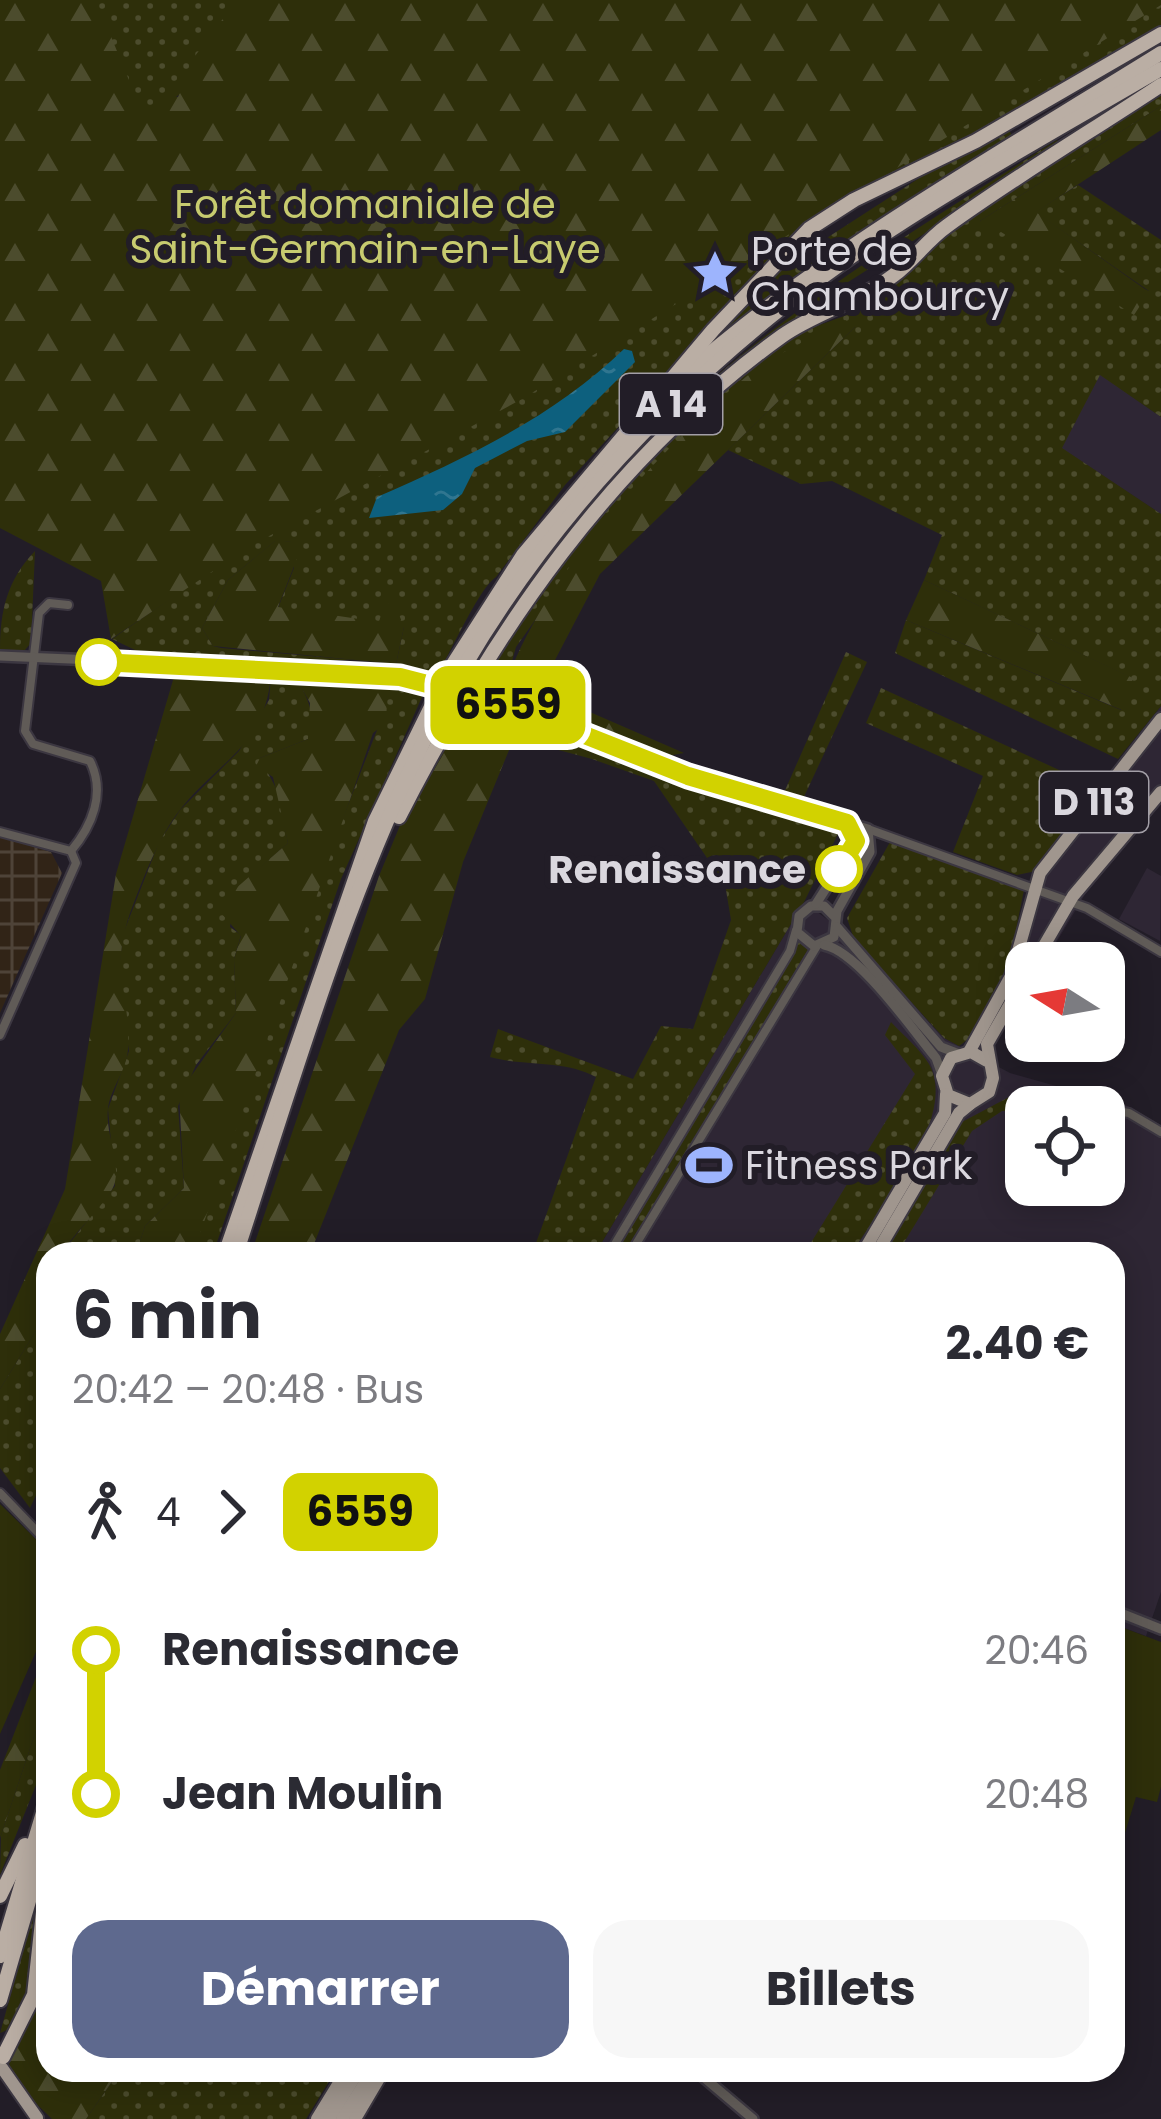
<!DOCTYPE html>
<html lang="fr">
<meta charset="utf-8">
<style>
:root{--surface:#fff;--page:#f7f7f7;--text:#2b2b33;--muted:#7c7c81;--accent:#5e698e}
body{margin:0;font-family:Poppins,sans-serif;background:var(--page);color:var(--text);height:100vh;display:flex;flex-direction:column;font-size:45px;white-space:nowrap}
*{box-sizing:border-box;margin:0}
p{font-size:39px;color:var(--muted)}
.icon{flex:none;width:66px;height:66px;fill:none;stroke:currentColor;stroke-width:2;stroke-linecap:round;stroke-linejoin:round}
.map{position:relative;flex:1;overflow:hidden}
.side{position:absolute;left:36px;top:1242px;width:1089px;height:840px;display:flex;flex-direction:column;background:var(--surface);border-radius:36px;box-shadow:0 6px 30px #0003}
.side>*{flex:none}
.badge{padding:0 24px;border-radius:18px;font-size:42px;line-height:78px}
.needle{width:78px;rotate:281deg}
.tools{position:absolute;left:1005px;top:942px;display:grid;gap:24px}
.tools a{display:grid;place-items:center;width:120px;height:120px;border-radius:24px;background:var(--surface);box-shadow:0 6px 30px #0003;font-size:60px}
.map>.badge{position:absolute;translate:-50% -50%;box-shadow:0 0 0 6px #fff}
.legs{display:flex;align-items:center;gap:18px;height:132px;padding:0 36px;font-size:39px}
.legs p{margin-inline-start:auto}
.headline{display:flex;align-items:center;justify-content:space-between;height:204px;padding:0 36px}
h1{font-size:66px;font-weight:700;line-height:90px}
.action{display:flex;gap:24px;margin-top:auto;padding:24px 36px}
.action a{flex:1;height:138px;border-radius:36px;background:var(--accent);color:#fff;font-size:48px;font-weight:700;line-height:138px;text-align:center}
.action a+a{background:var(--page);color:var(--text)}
ul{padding:0 36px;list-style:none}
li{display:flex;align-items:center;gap:42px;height:144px;font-size:45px}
li i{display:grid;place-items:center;width:18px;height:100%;margin:0 15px;background:currentColor}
li i::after{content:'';width:30px;height:30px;margin:-15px;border:9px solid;border-radius:50%;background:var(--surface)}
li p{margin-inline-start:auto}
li:first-child i{background:linear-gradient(#0000 50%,currentColor 0)}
li:last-child i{background:linear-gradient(currentColor 50%,#0000 0)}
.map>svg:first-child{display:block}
</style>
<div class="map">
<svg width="1161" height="2119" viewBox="0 0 1161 2119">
<defs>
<pattern id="industrial-grid" width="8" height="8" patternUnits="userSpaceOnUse" patternTransform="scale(3)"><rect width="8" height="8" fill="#312417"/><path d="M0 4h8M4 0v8" fill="none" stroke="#4e4338"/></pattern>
<pattern id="green-dots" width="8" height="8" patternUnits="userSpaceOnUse" patternTransform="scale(3)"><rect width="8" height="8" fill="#2e2f0a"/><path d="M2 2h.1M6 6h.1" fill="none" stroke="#4c4c2d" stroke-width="1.8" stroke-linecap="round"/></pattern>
<pattern id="forest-firs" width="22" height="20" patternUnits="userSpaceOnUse" patternTransform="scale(3)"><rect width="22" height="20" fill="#2e2f0a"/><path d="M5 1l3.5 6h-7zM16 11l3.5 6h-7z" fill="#4c4c2d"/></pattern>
<pattern id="water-ripples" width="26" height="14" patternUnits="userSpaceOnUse" patternTransform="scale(3)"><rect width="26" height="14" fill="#0d607e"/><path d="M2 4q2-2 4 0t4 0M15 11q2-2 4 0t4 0" fill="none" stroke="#307690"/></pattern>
</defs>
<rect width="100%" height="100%" fill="#221d27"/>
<g fill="#2e2634" fill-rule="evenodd">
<polygon points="1100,374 1161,417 1161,514 1061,448"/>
<polygon points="1161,706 1161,804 1084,896 1044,963 1026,963 1026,983 1009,975 1036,871"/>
<polygon points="1147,868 1161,876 1160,941 1119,919"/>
<path d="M804 902 840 929 944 1038 1010 1073 1128 1106 1161 1125V1592L1146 1636 1113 1624V1254H595ZM1026 1107H1104V1185H1026Z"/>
</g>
<polygon fill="url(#industrial-grid)" points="0,837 51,852 62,873 0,1013"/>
<g fill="url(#green-dots)">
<polygon points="82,0 312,0 135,126"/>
<path d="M1161 0V33L798 232 565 485 496 577C479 588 450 654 436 677L396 664 404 627 278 608 294 568 292 542 275 541 228 580 202 628 213 646 221 648 355 660H174L150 657 112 639 321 495Z"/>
<polygon points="1161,91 1161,106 980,221 1149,291 1035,212 1078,185 1161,240 1161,417 1100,375 1062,448 1161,514 1161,706 1118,759 895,653 906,620 1121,710 1132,678 924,580 942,535 832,481 801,484 728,450 855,327 845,321 743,379 579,558 516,647 502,696 472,687 574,541 684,422 792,335 847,315 901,278 940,237"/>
<polygon points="1008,129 1012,135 784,283 699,352 782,267 924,175"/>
<path d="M1057 140 1061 147 845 284 739 363 516 606C523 584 547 560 562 540 690 365 877 253 1057 140Z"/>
<path d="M35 551 31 643 24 651 0 649C0 611 7 580 35 551Z"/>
<polygon points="846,652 867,662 802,801 783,795"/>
<path d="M271 675 296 678C309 700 316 714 308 739L260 758 278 792 288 843 235 890 230 927 241 935 234 959 236 1013 196 1065 178 1106 184 1188 145 1226 136 1254H61L115 1186 108 1109 129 1051 118 980 123 934 159 842 180 810 239 751 269 700Z"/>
<polygon points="388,679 426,688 341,879 213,1254 192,1254 314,893 379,725"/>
<polygon points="881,688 1096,787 1036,871 1017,875 953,852 983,776 866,723"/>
<path d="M591 743 685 786 840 830 804 902 595 1254H532L596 1077C563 1059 527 1067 490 1057L498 1029 633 1079 661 1026 693 1029 731 920 725 884 654 781 592 759Z"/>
<path d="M890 842 1024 890C1013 941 1006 1013 959 1046L944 1038 854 939 847 918Z"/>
<polygon points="800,940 810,946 626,1254 613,1254"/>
<path d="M891 1022C903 1035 920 1049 929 1064 959 1117 880 1208 851 1254H804L915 1074 885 1035Z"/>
<polygon points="1011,1096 1081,1107 1002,1111 972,1131 897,1254 882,1254 962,1122"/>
<polygon points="48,1300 48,1485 39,1489 30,1508 0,1468 0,1389 42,1321"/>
<polygon points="48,1695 48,1755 0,1875 1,1835"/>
<path d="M38 1898C35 1932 38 2022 0 2033Z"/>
<polygon points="120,2070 336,2070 306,2119 86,2119"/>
</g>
<g fill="url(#forest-firs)">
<polygon points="0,0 96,0 133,90 149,108 168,95 178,97 192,60 237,0 1161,0 1161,5 522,399 249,547 111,639 101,581 0,528"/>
<polygon points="1161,106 1161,130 1036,212 1149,292 1134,315 1001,232 993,236 980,221"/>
<path d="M845 320 856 326 600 574 544 681 553 696 684 753 662 757 502 696C533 588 655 454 741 381 771 355 811 339 845 320Z"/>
<polygon points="276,540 292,542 300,551 278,607 379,622 384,604 394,602 404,627 396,664 213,646 202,628 228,580"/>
<polygon points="924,580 1133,678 1122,710 906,620"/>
<path d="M176 670 271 675C265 749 215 762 176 815 157 842 145 874 133 905 107 973 131 989 128 1049 127 1070 110 1089 108 1109 105 1133 120 1157 115 1182 112 1198 72 1235 61 1254H48L42 1321 0 1389V1334L65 1189 116 874Z"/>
<polygon points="346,676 388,679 386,723 373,733 193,1254 136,1254 145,1226 184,1188 179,1093 236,1013 234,959 241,936 222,914 234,890 288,843 273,777 256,766 260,758 308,739 310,703 296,678"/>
<polygon points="465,700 591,743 592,759 514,738 463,862 425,999 399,1030 310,1254 251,1254 379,876 406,811"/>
<polygon points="48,1646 48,1695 0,1838 0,1770"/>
<polygon points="48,1892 48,2070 120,2070 86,2119 52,2119 10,2078 9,2054 43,1982"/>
</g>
<g fill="#2e2f0a">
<polygon points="0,1504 48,1551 48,1624 0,1734"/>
<polygon points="1113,1624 1161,1642 1161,1787 1157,1802 1136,1797 1113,1872"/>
</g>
<path fill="url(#water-ripples)" d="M624 349 632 351 635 362 565 432 527 441 475 468 462 494 443 510 369 518 377 497C464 459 554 417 624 349Z"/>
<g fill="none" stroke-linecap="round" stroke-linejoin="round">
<defs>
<g id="minor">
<path d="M68 605 49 603 39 613 25 731 33 744 90 761C106 793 92 826 71 851"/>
<polyline points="868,829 1087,908 1161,952"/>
<polyline points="0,832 71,851"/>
<polyline points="0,1035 76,863 71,851"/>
<polyline points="1104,1109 1129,1113 1161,1132"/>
<polyline points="609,1254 790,951 796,930"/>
<polyline points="630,1254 817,946"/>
<polyline points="0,1493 48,1543"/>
</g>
<g id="tertiary">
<polyline points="0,656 350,671 421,682"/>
<polyline points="473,695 543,716 688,776 868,829 870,852 837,911 834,937 814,946 797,932 799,916 811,906 824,906 836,918"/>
<polyline points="816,904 856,841 851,826"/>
<polyline points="837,927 941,1047 959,1054"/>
<path d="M824 945C858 951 912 1029 936 1058L942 1075"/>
<polyline points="1113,1610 1161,1629"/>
<polyline points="695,2070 753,2119"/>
</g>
<g id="primary">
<polyline points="1034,963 1073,896 1161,792"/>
<polyline points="969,1052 1011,976 1040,873 1161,719"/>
<polyline points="987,1061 971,1052 951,1058 942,1076 948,1095 970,1104 989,1092 993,1078 987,1044 1026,976"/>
<polyline points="862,1254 945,1113 946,1094"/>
<polyline points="876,1254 959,1113 970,1104"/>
<polyline points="2,2068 37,2118"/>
<polyline points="317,2119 347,2070"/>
<polyline points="329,2119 359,2070"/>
<polyline points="342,2119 373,2070"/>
<polyline points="355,2119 384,2070"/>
</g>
<g id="motorway">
<path d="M678 381C823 251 996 156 1161 53"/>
<path d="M399 817C494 631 610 460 782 336 816 312 859 302 894 275 913 261 927 240 947 226 1016 176 1090 132 1161 85"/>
<polyline points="225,1254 375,821 448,672 523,555 713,330 809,229 854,200 976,141 1161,34"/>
<path d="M236 1254C293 1081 345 898 427 735 509 571 629 432 770 317 889 221 1030 146 1161 69"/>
<polyline points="0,1896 25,1845"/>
<polyline points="0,1956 48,1796"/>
<polyline points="0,2000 48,1836"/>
<polyline points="3,2057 34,1995 48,1866"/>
</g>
</defs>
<use href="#minor" stroke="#3c3741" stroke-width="12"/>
<use href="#tertiary" stroke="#3c3741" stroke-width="14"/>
<use href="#primary" stroke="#3c3741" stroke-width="16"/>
<use href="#motorway" stroke="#3c3741" stroke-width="18"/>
<use href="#minor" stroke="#605b57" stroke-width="8"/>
<use href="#tertiary" stroke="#605b57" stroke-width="9"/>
<use href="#primary" stroke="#a0968e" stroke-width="12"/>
<use href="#motorway" stroke="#baaea4" stroke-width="14"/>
<defs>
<polyline id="tertiary-bridge" points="421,682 473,695"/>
</defs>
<use href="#tertiary-bridge" stroke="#3c3741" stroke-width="14" stroke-linecap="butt"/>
<use href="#tertiary-bridge" stroke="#605b57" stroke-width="9"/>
</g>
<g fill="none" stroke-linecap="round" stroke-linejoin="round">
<defs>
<polyline id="line-1" points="99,662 400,677 509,705 688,776 847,823 856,841 839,869"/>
</defs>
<use href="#line-1" stroke="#fff" stroke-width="27"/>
<use href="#line-1" stroke="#d2d200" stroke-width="18"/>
</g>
<defs>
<symbol id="sight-bare" viewBox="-9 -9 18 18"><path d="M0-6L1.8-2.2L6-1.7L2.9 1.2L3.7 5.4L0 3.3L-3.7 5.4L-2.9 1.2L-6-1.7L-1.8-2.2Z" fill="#9db4fd" stroke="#221d27" stroke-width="2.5" paint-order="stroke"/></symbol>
<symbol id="stadium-bare" viewBox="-9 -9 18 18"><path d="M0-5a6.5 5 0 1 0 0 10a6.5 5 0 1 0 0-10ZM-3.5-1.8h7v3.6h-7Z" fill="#9db4fd" stroke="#221d27" stroke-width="2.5" paint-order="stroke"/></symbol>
</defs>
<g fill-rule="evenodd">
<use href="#sight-bare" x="682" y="240" width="66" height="66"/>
<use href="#stadium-bare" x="676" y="1132" width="66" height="66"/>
</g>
<g fill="#fff" stroke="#d2d200" stroke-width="6">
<circle cx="99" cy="662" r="21"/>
<circle cx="839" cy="869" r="21"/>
</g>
<g text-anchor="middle" stroke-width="12" stroke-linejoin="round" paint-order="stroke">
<g fill="#221d27" stroke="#a39fa7" stroke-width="3">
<rect x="620" y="374" width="102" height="60" rx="9"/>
<rect x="1040" y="772" width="108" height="60" rx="9"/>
</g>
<g font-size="36" font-weight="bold" fill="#dad7de">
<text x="671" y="417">A 14</text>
<text x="1094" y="815">D 113</text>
</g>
<g font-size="39" fill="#c7cb6f" stroke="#221d27">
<text x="365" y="218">Forêt domaniale de<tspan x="365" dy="45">Saint-Germain-en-Laye</tspan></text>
</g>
<g font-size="39" fill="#dad7de" stroke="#221d27" text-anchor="start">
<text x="751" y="265">Porte de<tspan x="751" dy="45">Chambourcy</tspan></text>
<text x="745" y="1179">Fitness Park</text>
</g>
<g font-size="39" font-weight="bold" fill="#dad7de" stroke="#221d27" text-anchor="end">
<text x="806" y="883">Renaissance</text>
</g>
</g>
</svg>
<div class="tools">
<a><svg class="needle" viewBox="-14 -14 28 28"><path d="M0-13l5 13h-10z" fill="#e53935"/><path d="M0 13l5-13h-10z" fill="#7c7c81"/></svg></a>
<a><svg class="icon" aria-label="locate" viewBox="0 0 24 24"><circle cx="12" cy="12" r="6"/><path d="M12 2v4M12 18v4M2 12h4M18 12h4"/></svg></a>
</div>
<b class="badge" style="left:508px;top:705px;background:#d2d200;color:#111">6559</b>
<section class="side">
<div class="headline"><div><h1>6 min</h1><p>20:42 – 20:48 · Bus</p></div><b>2.40 €</b></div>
<div class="legs"><svg class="icon" aria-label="walk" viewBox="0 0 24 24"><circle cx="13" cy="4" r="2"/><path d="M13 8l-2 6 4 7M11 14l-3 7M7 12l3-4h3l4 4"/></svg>4<svg class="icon" aria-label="forward" viewBox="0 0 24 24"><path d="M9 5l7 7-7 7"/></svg><b class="badge" style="background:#d2d200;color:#111">6559</b></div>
<ul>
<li><i style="color:#d2d200"></i><b>Renaissance</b><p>20:46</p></li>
<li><i style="color:#d2d200"></i><b>Jean Moulin</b><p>20:48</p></li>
</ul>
<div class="action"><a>Démarrer</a><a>Billets</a></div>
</section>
</div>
